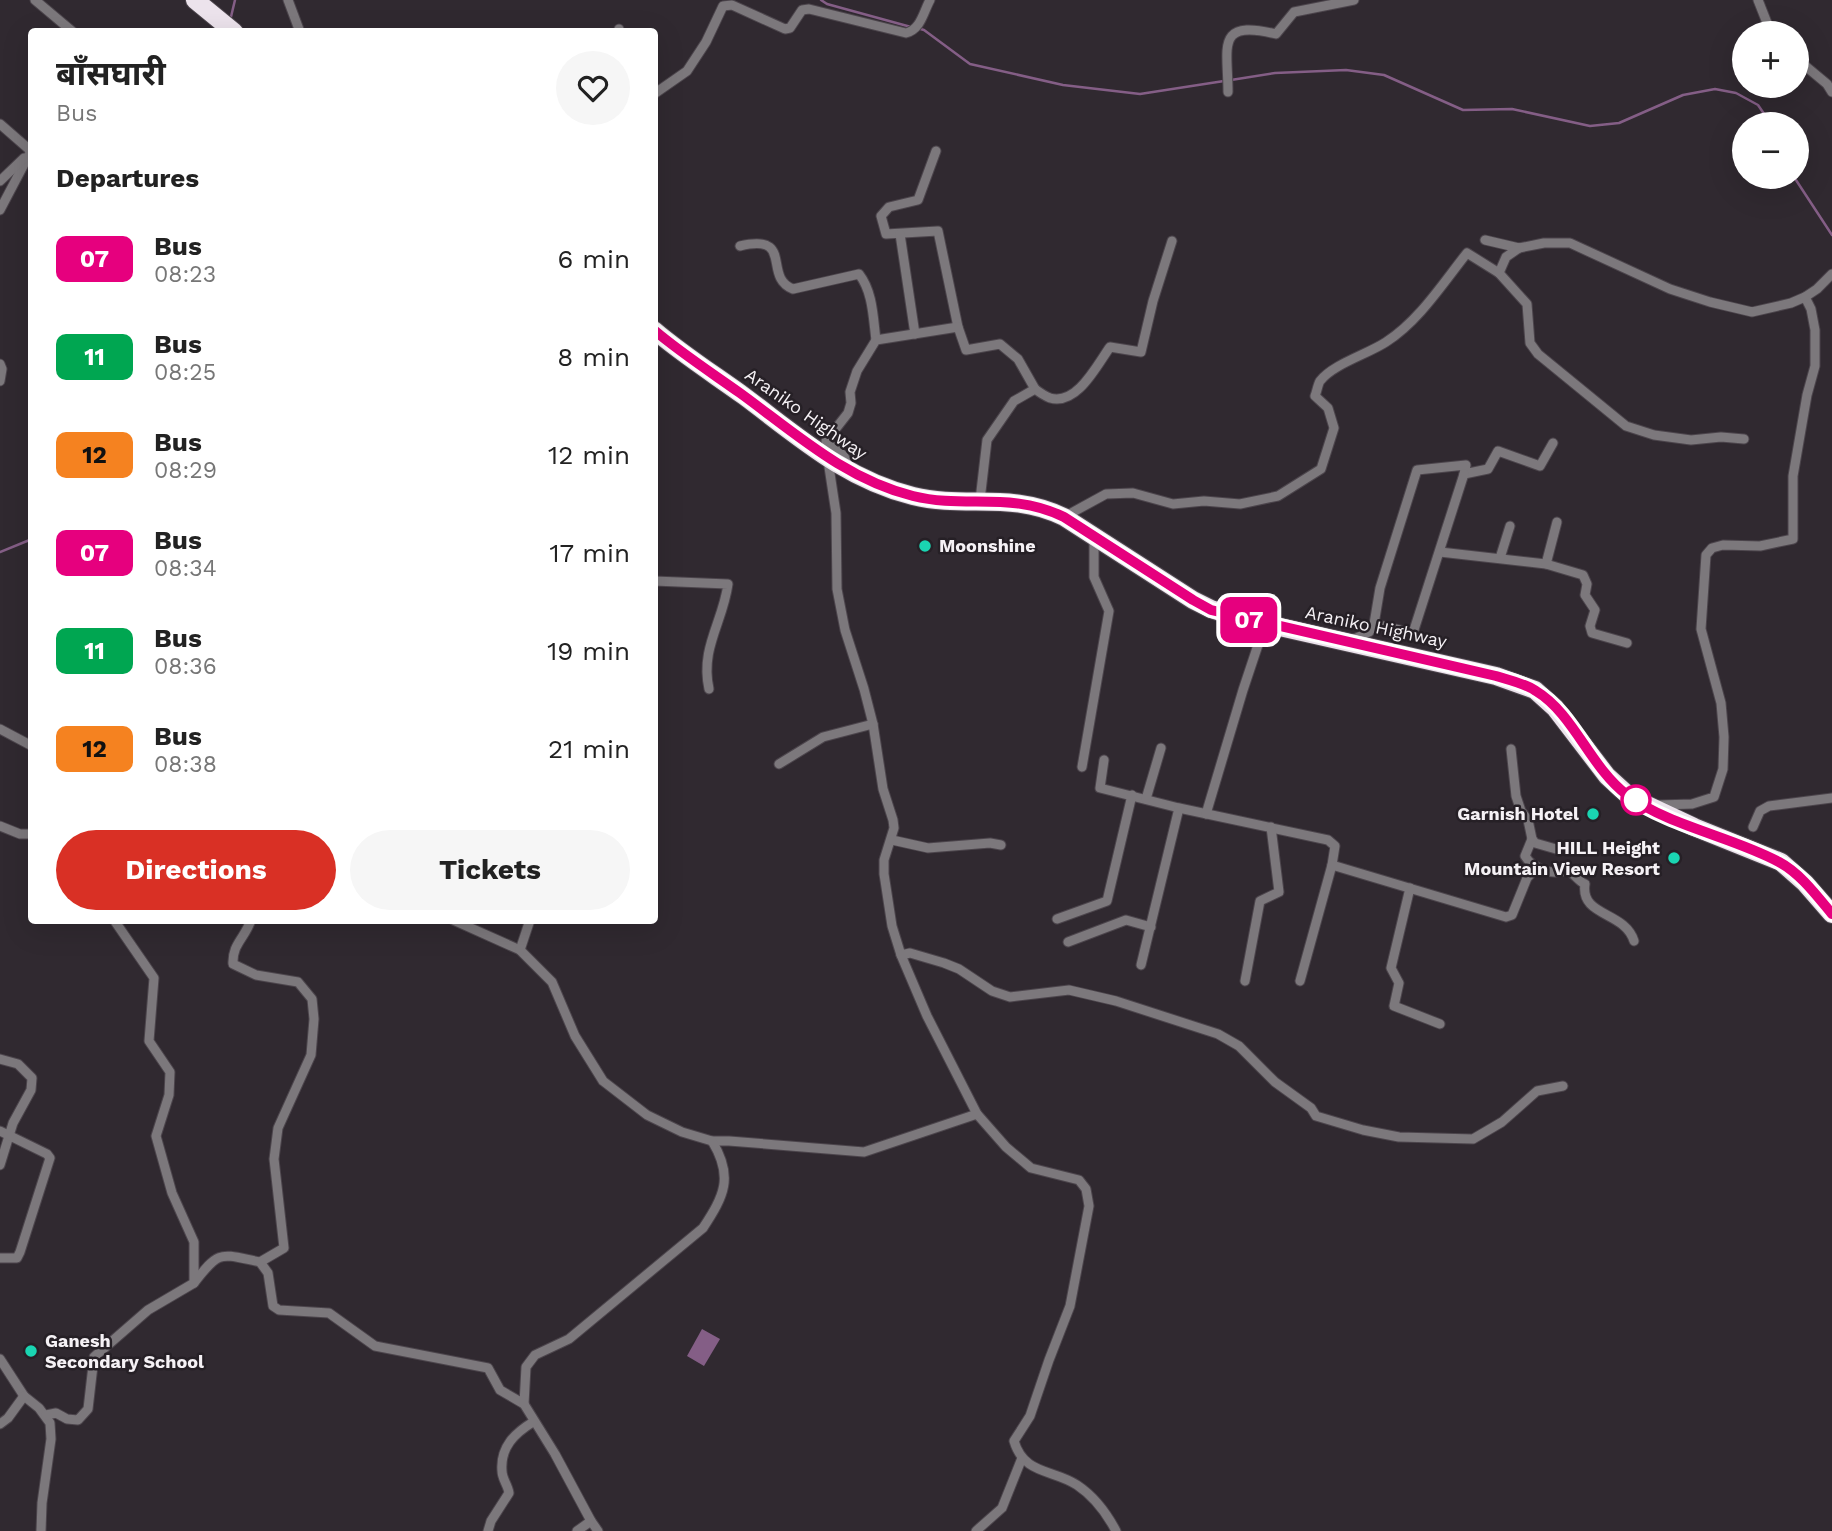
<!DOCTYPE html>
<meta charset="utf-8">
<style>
:root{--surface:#fff;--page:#f6f6f6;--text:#222;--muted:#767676;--accent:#d93025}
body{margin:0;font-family:"Work Sans","Noto Sans Devanagari",sans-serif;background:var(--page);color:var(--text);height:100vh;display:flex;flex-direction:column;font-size:26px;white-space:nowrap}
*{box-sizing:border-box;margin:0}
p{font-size:23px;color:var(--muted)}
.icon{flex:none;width:38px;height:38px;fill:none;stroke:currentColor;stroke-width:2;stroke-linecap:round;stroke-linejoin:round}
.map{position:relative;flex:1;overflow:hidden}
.sheet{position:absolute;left:28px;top:28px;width:630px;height:896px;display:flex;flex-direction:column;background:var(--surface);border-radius:7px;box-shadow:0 7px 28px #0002}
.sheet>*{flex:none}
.badge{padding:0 14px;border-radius:10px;font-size:24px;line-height:46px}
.tools{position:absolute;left:1732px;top:21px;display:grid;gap:14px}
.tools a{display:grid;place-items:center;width:77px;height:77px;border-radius:50%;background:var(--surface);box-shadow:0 7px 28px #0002;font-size:35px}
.map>.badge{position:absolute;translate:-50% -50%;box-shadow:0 0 0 4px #fff}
h2{padding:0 28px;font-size:26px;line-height:63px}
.round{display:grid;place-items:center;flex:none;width:74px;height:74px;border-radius:37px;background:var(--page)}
.head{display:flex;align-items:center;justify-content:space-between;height:119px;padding:0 28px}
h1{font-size:33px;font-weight:700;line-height:52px}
.action{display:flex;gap:14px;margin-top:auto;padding:14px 28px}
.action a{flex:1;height:80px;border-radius:42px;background:var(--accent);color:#fff;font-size:28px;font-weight:700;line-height:80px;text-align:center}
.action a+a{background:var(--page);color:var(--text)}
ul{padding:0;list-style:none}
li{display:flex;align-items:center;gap:21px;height:98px;padding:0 28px}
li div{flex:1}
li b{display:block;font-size:26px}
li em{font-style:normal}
li .badge{min-width:77px;font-weight:700;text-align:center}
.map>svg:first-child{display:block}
</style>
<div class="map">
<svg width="1832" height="1531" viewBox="0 0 1832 1531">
<rect width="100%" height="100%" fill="#302930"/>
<polygon fill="#845e86" points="702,1329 720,1339 704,1366 687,1356"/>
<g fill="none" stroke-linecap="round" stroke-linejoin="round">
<g stroke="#845e86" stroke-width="2.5">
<polyline points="821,0 827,4 911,27"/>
<polyline points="230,21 235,0"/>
<polyline points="917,28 924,30 970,64 1063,85 1140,94 1224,81"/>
<polyline points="1231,80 1275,73 1346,70 1384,75 1463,110 1512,109 1590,126 1619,123 1683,95 1715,89 1736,93 1758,105 1771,124"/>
<polyline points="1794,177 1832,235"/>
<polyline points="0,552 32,539"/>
</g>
<defs>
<g id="street">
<polyline points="35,0 73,32"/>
<polyline points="288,0 300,32"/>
<polyline points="1758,0 1771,33"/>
<polyline points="619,32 619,29"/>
<polyline points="1797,59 1827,84 1832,92"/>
<path d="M1228 92C1228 47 1215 19 1276 34L1294 12 1354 0"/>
<path d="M654 94 687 71 706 42 723 6 732 5 785 29 790 28 802 10 809 9 906 33C921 29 923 13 930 0"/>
<polyline points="0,124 31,151 0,210"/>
<polyline points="936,151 918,200 889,207 881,216 886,234 938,231 958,327 966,350 1000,344 1018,359 1035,389"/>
<polyline points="0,181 24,158"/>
<polyline points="900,234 915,334"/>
<polyline points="1485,240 1519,248 1544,243 1570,243 1670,289 1710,302 1752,312 1791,303 1805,297"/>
<path d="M740 246C795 233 762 277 793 289L859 274C873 292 873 317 876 340"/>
<polyline points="1499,273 1527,304 1530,343 1538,354 1626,426 1654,435 1691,440 1721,437 1744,439"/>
<polyline points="0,364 2,369 0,381"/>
<path d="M831 460 829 467 836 513 837 589 845 630 864 689 873 724 883 789 893 820 894 828 884 860V874L892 926 901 955 927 1016 977 1114 1006 1147 1031 1168 1079 1180 1086 1189 1089 1206 1070 1306 1049 1360 1030 1416 1014 1441C1024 1475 1053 1469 1077 1485 1095 1497 1106 1512 1116 1531"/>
<polyline points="846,467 848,465 844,456 826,441 848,413 851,403 850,392 857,371 876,340 958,327"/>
<path d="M980 500 987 440 1014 401 1035 389C1039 392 1045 396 1050 398 1077 406 1097 365 1110 347L1141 352 1153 301 1172 241"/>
<path d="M1064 517 1106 494 1133 493 1173 504 1204 501 1240 504 1278 496 1321 469 1334 428 1328 408 1315 396C1317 391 1318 384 1320 381 1333 364 1368 354 1386 342 1419 321 1443 283 1467 253L1499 273 1506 257 1519 248"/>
<polyline points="1440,552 1546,564 1583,575 1587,584 1585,595 1595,610 1590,626 1592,633 1627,643"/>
<polyline points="1500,558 1510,526"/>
<polyline points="1546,564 1557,522"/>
<path d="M654 581 728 584C723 622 700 648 709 689"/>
<polyline points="1374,624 1380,588 1417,470 1466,465 1464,474 1488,469 1498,451 1540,466 1553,443"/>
<polyline points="1350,641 1369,632 1374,624 1413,633 1464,474"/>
<polyline points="0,729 32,746"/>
<polyline points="1511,749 1516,796 1521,811 1528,820 1532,839 1535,843 1556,849"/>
<polyline points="1104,760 1100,788 1179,808 1328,840 1335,846 1332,865"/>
<polyline points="779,764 823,737 873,724"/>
<polyline points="1082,767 1109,611 1094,577 1094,536"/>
<polyline points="1146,799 1161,748"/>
<polyline points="1659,805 1692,804 1714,797 1723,769 1724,737 1721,703 1701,629 1706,555 1712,548 1723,545 1760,546 1793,539 1793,476 1807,395 1815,366 1815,330 1811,309 1805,297 1817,289 1832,274"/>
<polyline points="1206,814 1243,690 1265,624"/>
<polyline points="0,826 20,834 32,834"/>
<polyline points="1753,827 1760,811 1769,806 1832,798"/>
<path d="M1532 839 1525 856C1533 869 1553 876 1567 870 1575 874 1578 881 1585 884 1580 917 1625 911 1634 941"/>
<polyline points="892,840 928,848 990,843 1001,845"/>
<polyline points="1410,888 1391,968 1399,983 1394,1006 1440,1024"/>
<polyline points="1057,919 1107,901 1132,795"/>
<polyline points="453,920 520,950 552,982 575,1036 603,1081 647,1115 682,1132 712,1141 729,1141 864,1152 977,1114"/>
<polyline points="1068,942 1126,920 1151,927"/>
<polyline points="520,950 530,920"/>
<polyline points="901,955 910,953 944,963 959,969 992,991 1010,997 1069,990 1116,1001 1218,1034 1239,1046 1275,1082 1311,1108 1316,1116 1363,1130 1399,1137 1473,1139 1502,1122 1537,1091 1563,1086"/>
<polyline points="1141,965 1179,808"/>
<polyline points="1245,981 1260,901 1279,892 1271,827"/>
<polyline points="1300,981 1332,865 1506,917 1512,915 1527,878 1537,867"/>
<polyline points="0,1059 18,1064 32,1078 31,1090 13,1123 0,1165"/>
<polyline points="0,1131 47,1154 50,1158 20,1252 17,1258 0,1258"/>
<polyline points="260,1262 268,1273 273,1306 279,1310 329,1313 375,1346 488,1368 500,1390 524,1404 555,1454 591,1521 598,1531"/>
<path d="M194 1283C220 1249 220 1254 260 1262L284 1248 274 1159 278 1128 311 1055 314 1019 312 999 298 982 256 975 233 964C232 944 245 938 251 920"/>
<polyline points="0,1359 24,1396 39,1408 50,1423 51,1439 42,1503 41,1531"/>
<path d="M524 1404 526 1367 535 1355 569 1339 703 1228C724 1196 734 1177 712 1141"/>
<polyline points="46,1415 56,1413 67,1419 78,1420 88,1409 94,1357 148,1310 194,1283 194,1242 172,1193 156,1136 169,1095 170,1072 149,1041 154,978 114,920"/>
<polyline points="0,1424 8,1418 24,1396"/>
<path d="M488 1531 491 1521 509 1493C508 1485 502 1479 502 1471 500 1447 515 1433 533 1422"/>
<polyline points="577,1531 591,1521"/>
<polyline points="976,1531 1002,1508 1022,1458"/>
</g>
<g id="highway">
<polyline points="195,0 234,32"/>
<path d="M654 330C682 354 715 375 744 396 799 437 845 479 913 496 966 509 1011 491 1064 517L1193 600 1211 609 1236 617 1496 676 1535 690 1555 708 1607 776 1630 797 1694 827 1781 862 1805 883 1832 914"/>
</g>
</defs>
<use href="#street" stroke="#4c454c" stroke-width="11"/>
<use href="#highway" stroke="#4c454c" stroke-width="20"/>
<use href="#street" stroke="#7c787c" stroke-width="9"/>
<use href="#highway" stroke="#ece3ec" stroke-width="18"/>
</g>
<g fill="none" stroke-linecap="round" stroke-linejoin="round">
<defs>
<path id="line" d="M654 330C681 353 712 373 740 393 795 433 845 479 913 496 966 509 1011 491 1064 517L1193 600 1211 610 1496 676C1509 680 1524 683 1536 691 1574 714 1590 767 1627 795 1669 826 1733 837 1779 862 1800 873 1817 896 1832 914"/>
</defs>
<use href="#line" stroke="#fff" stroke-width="16"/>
<use href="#line" stroke="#e6007e" stroke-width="10"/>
</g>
<g fill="#1ad5b2" stroke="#262026" stroke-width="2.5">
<circle cx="925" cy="546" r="7"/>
<circle cx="1593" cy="814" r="7"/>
<circle cx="1674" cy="858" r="7"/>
<circle cx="31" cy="1351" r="7"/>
</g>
<circle fill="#fff" stroke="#e6007e" stroke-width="3.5" cx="1636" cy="800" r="14"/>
<g text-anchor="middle" stroke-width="5" stroke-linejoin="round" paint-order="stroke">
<g font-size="18" fill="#f5f1f5" stroke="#262026">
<text transform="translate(806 414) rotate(35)" y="6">Araniko Highway</text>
<text transform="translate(1376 627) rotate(12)" y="6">Araniko Highway</text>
</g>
<g font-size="18" font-weight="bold" fill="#f5f1f5" stroke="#262026" text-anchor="start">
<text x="939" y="552">Moonshine</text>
<text x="1579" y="820" text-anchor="end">Garnish Hotel</text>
<text x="1660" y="854" text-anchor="end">HILL Height<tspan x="1660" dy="21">Mountain View Resort</tspan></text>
<text x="45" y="1347">Ganesh<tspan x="45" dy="21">Secondary School</tspan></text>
</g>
</g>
</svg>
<div class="tools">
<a>+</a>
<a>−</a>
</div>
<b class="badge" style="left:1249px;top:620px;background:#e6007e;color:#fff">07</b>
<section class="sheet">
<div class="head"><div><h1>बाँसघारी</h1><p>Bus</p></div><a class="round"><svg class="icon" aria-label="heart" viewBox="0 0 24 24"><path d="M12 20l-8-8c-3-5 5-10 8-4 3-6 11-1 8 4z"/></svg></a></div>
<h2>Departures</h2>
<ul>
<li><span class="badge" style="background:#e6007e;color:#fff">07</span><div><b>Bus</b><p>08:23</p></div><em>6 min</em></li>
<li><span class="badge" style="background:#00a651;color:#fff">11</span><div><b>Bus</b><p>08:25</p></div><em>8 min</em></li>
<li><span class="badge" style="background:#f58220;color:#111">12</span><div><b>Bus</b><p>08:29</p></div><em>12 min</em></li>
<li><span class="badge" style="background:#e6007e;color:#fff">07</span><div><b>Bus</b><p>08:34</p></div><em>17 min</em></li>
<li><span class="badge" style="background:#00a651;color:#fff">11</span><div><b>Bus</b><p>08:36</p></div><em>19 min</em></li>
<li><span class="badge" style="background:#f58220;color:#111">12</span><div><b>Bus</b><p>08:38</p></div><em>21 min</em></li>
</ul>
<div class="action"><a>Directions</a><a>Tickets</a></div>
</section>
</div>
